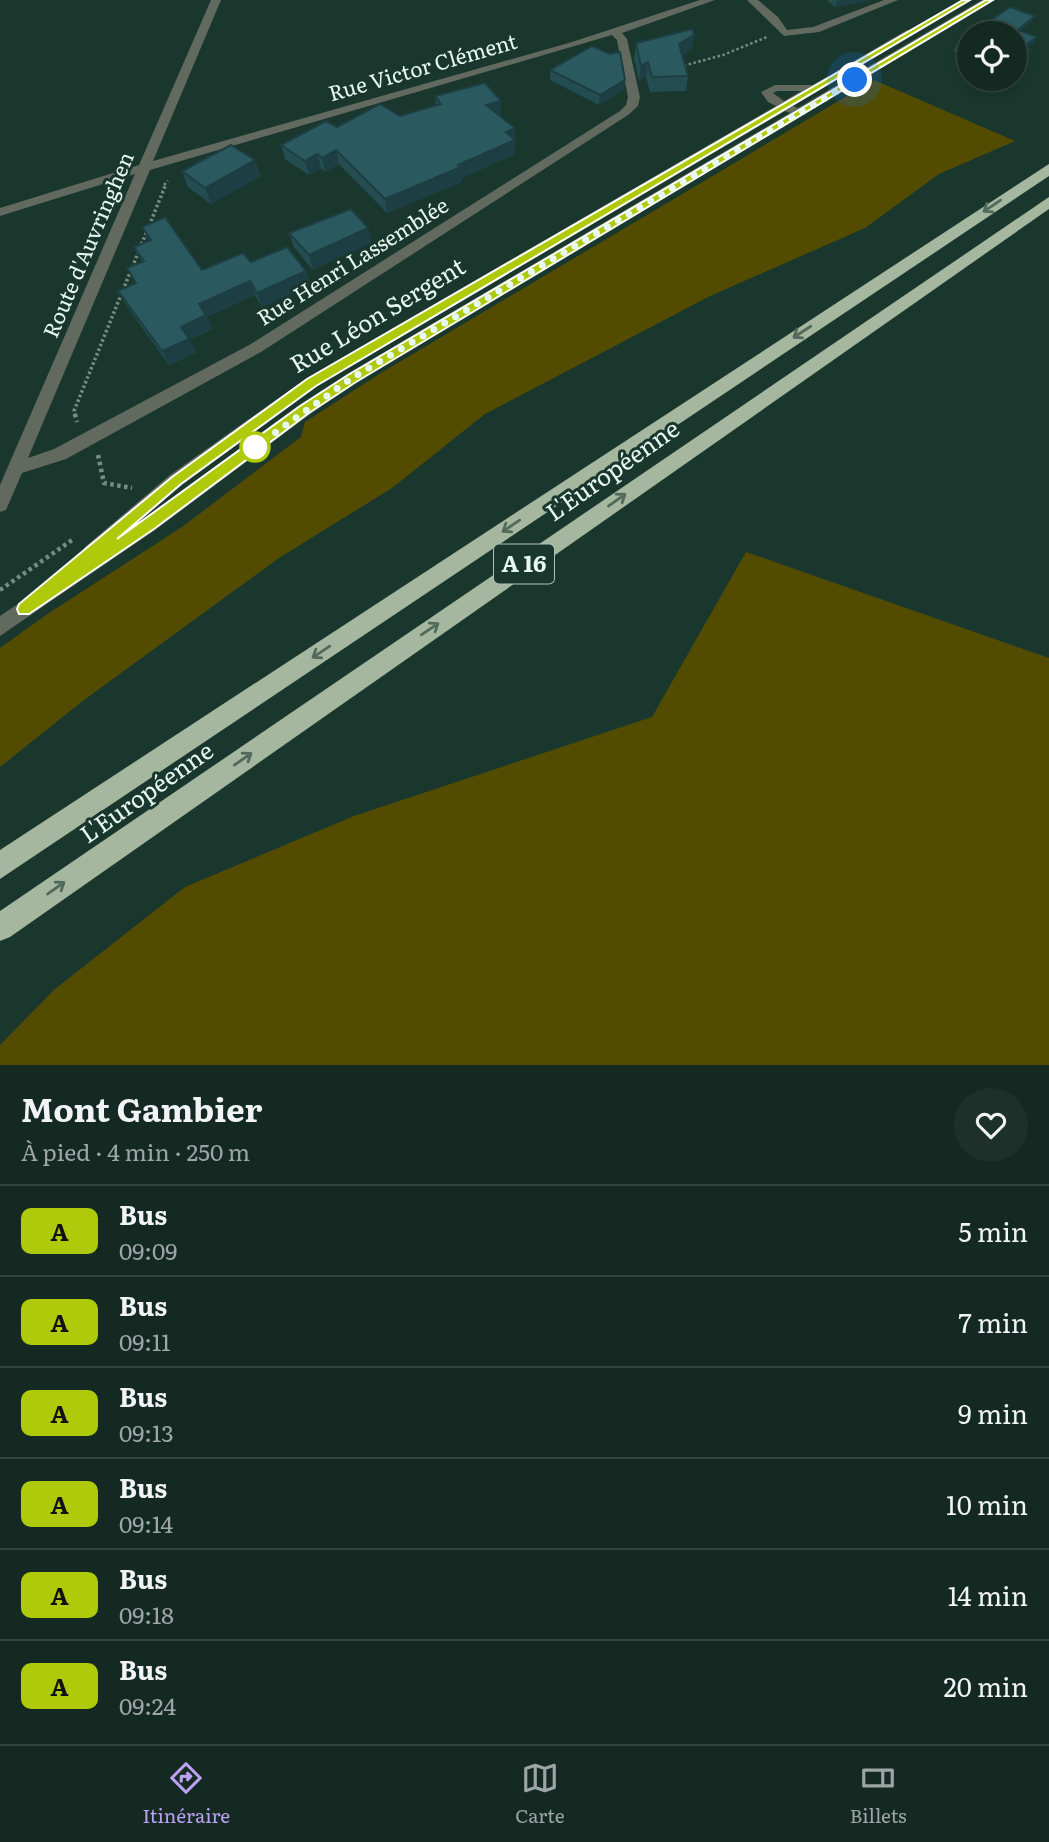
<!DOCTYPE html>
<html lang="fr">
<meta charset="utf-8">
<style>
:root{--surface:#142922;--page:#1d312a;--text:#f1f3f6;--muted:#9da6a5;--line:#334540;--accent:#bca0f2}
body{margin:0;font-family:Literata,serif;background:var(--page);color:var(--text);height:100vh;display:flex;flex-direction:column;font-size:26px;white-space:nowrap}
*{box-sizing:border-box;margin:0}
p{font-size:23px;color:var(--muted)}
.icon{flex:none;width:38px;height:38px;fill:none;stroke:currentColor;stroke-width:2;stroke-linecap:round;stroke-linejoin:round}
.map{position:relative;height:1065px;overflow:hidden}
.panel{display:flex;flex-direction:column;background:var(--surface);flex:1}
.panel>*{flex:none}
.badge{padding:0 14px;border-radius:10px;font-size:24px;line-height:46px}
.buttons{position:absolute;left:957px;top:21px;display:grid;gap:14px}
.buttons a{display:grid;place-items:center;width:70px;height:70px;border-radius:50%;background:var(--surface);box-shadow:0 4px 10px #0003,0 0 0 2px var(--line);font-size:35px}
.you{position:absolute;width:35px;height:35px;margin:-18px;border:5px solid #fff;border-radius:50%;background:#1a73e8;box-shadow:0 0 0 10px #1a73e833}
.map>.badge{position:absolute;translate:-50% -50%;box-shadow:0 0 0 4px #fff}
.round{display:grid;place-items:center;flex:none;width:74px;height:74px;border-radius:37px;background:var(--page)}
.head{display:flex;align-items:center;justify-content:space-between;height:119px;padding:0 21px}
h1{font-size:33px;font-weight:700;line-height:52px}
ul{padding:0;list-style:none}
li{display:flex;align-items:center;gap:21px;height:91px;padding:0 21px;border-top:2px solid var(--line)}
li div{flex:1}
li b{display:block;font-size:26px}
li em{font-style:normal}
li .badge{min-width:77px;font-weight:700;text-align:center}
.dock{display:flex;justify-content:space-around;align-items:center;height:98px;border-top:2px solid var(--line);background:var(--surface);font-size:19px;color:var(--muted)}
.dock a{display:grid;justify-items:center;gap:4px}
.dock .on{color:var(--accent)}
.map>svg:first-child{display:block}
</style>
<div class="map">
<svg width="1049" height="1065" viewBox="0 0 1049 1065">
<rect width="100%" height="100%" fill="#1a372e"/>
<g fill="#534c00">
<polygon points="874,80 1015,141 939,174 865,228 710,296 485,414 392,488 279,558 84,700 0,767 0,648 46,615 182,527 301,437 305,422 381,373"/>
<polygon points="746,552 1049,658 1049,1065 0,1065 0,1045 55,989 185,887 354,816 652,717"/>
</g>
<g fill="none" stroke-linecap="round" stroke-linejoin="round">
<g stroke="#748c84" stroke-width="2.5" stroke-dasharray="2.5 2.5" stroke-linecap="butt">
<polyline points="679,67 723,55 767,37"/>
<polyline points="164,185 168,181"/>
</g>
<polyline stroke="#748c84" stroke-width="3.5" stroke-dasharray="2.5 2.5" stroke-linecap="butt" points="75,416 74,411 166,184"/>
<g stroke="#748c84" stroke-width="4.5" stroke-dasharray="3.5 3.5" stroke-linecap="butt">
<polyline points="75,414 77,422"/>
<polyline points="98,455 104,483 132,488"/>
<polyline points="0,590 72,540"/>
</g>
<g fill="#62695f" fill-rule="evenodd">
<path d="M211 0H221L153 161 572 42 700 0H715L622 33 627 39 640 97 638 106 628 115 261 352 66 459 22 473 6 510 0 512V485L135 174 0 216V208L139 165ZM612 35 617 40 628 97 626 105 620 111 251 344 54 449 28 458 150 170Z"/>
<polygon points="747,0 758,0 778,17 787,30 813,27 884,0 898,0 819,32 784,36"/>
<path d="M982 0H994L357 382 310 414 155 530 0 636V616L86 558 82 552 85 547 170 475 307 378 776 106 768 102 761 92 775 85H813L907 30 916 32 793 106 798 108ZM777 91H801L784 101 773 93ZM785 111 790 113 347 374 298 406 135 525 182 485 317 386Z"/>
</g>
<g fill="#a5b79f" fill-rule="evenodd">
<polygon points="1049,164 1049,176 0,879 0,850"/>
<polygon points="1049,197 1049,209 10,937 0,941 0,911"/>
</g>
</g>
<g fill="#244d52">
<polygon points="827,0 870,0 835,7"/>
<polygon points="970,36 970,58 953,51 956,46"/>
<polygon points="636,43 692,49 682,55 688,76 686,91 650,92 646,77 639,81 634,58"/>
<polygon points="550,70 625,80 624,90 599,105 550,80"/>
<polygon points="435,96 501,101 501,115 499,116 515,128 515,154 462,178 462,182 387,213 339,164 325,172 321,168 309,175 285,159 281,145 337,127 400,116 436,105"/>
<polygon points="182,171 261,176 211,204 188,187"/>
<polygon points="142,227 202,270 251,262 306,271 310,285 262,307 255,295 207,317 213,329 190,340 196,353 169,365 126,305 118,291 135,283 127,268 142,262 134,247 149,241"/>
<polygon points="368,228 371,243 313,270 294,247 289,233"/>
</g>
<g fill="#1d3e42">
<polygon points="837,0 870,0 835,7"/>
<polygon points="1035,16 1032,21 1015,36 1018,30"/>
<polygon points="694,35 692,49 677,58 679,44"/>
<polygon points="1037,37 1034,43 1021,52 1024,46"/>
<polygon points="1031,49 1028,54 1015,64 1015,61"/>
<polygon points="648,62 646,77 639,81 641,66"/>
<polygon points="625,80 624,90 599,105 600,95"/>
<polygon points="501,101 501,115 486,119 486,105"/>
<polygon points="515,128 515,154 462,178 462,182 387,213 385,199 458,165 506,132"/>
<polygon points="336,150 339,164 325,172 322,158"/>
<polygon points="317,154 321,168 309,175 305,161"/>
<polygon points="255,160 261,176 211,204 205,188"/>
<polygon points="368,228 371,243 313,270 309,255"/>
<polygon points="306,271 310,285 262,307 257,293"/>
<polygon points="250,281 255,295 207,317 213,329 190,340 196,353 169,365 162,351 199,304"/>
</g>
<g fill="#2a595f" stroke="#1d3e42" stroke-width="2">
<polygon points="1010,7 1035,16 1018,30 1037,37 1024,46 1031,49 1015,61 1015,33 973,33"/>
<polygon points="692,29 694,35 679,44 688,76 652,77 648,62 641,66 636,43"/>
<polygon points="970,36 970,51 956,46"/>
<polygon points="592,46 610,54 620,52 625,80 600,95 550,70"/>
<polygon points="485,83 501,101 486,105 515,128 506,132 515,140 458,165 461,167 385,199 336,150 322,158 317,154 305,161 281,145 326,121 337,127 380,104 400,116 441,104 435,96"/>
<polygon points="231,145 255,160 205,188 182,171"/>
<polygon points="351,209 368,228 309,255 289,233"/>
<polygon points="165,217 202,270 243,253 251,262 287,247 306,271 257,293 250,281 199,304 206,315 181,327 189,339 162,351 118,291 136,283 127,268 144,261 134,247 151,240 142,227"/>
</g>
<defs><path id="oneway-shaft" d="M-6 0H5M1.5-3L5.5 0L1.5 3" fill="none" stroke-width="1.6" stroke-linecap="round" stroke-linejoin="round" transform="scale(1.75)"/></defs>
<g stroke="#526a5b">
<use href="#oneway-shaft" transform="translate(992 206) rotate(146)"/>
<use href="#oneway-shaft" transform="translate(802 332) rotate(147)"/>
<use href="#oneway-shaft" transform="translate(617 500) rotate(-35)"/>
<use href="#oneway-shaft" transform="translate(511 526) rotate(146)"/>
<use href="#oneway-shaft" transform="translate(430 629) rotate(-34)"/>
<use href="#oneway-shaft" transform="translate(321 652) rotate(146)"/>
<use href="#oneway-shaft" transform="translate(243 759) rotate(-35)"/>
<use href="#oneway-shaft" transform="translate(56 888) rotate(-35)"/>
</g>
<polygon fill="#afca0b" stroke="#fff" stroke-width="2" points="963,0 970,0 316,386 181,484 117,539 300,406 348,375 986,0 993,0 356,382 309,413 154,529 29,614 19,614 17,609 19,604 172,477 307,379"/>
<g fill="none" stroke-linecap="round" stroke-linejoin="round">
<polyline stroke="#e7f8f2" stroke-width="7" stroke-dasharray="0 12.6" points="255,447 352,378 855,80"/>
</g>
<circle fill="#fff" stroke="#afca0b" stroke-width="3.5" cx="255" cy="447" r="14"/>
<g text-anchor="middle" stroke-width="6" stroke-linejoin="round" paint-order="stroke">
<g font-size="21" fill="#e7f8f2" stroke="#1a372e">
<text transform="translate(423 68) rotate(-16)" y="7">Rue Victor Clément</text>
<text transform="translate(89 245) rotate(-67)" y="7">Route d'Auvringhen</text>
<text transform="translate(353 262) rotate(-32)" y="7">Rue Henri Lassemblée</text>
</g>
<rect fill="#1a372e" stroke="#aabeb7" stroke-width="2" x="494" y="544.5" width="60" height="39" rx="5"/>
<g font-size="23" font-weight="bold" fill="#e7f8f2">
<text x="524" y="572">A 16</text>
</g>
<g font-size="24" fill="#e7f8f2" stroke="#1a372e">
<text transform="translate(378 316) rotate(-31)" y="8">Rue Léon Sergent</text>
<text transform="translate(613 471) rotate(-35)" y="8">L'Européenne</text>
<text transform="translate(147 793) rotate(-35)" y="8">L'Européenne</text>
</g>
</g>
</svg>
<div class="buttons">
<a><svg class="icon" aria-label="locate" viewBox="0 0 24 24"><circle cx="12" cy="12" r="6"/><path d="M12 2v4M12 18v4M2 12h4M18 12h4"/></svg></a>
</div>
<div class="you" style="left:855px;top:80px"></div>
</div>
<section class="panel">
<div class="head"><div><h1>Mont Gambier</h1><p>À pied · 4 min · 250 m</p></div><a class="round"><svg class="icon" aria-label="heart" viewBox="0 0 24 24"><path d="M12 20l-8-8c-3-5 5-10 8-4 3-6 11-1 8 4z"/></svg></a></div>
<ul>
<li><span class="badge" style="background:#afca0b;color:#111">A</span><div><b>Bus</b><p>09:09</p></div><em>5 min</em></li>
<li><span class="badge" style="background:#afca0b;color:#111">A</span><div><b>Bus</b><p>09:11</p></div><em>7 min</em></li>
<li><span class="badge" style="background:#afca0b;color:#111">A</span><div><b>Bus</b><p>09:13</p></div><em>9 min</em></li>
<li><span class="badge" style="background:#afca0b;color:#111">A</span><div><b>Bus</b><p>09:14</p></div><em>10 min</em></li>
<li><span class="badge" style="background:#afca0b;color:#111">A</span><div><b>Bus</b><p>09:18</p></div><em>14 min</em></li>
<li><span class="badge" style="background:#afca0b;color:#111">A</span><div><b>Bus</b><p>09:24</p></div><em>20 min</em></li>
</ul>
</section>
<nav class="dock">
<a class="on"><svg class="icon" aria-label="directions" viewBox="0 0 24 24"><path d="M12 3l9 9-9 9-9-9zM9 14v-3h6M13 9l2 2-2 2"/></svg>Itinéraire</a>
<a><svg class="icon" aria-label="map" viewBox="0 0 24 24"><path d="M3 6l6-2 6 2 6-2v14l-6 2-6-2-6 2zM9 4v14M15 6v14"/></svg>Carte</a>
<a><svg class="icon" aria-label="tickets" viewBox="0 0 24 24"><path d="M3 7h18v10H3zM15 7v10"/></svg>Billets</a>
</nav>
